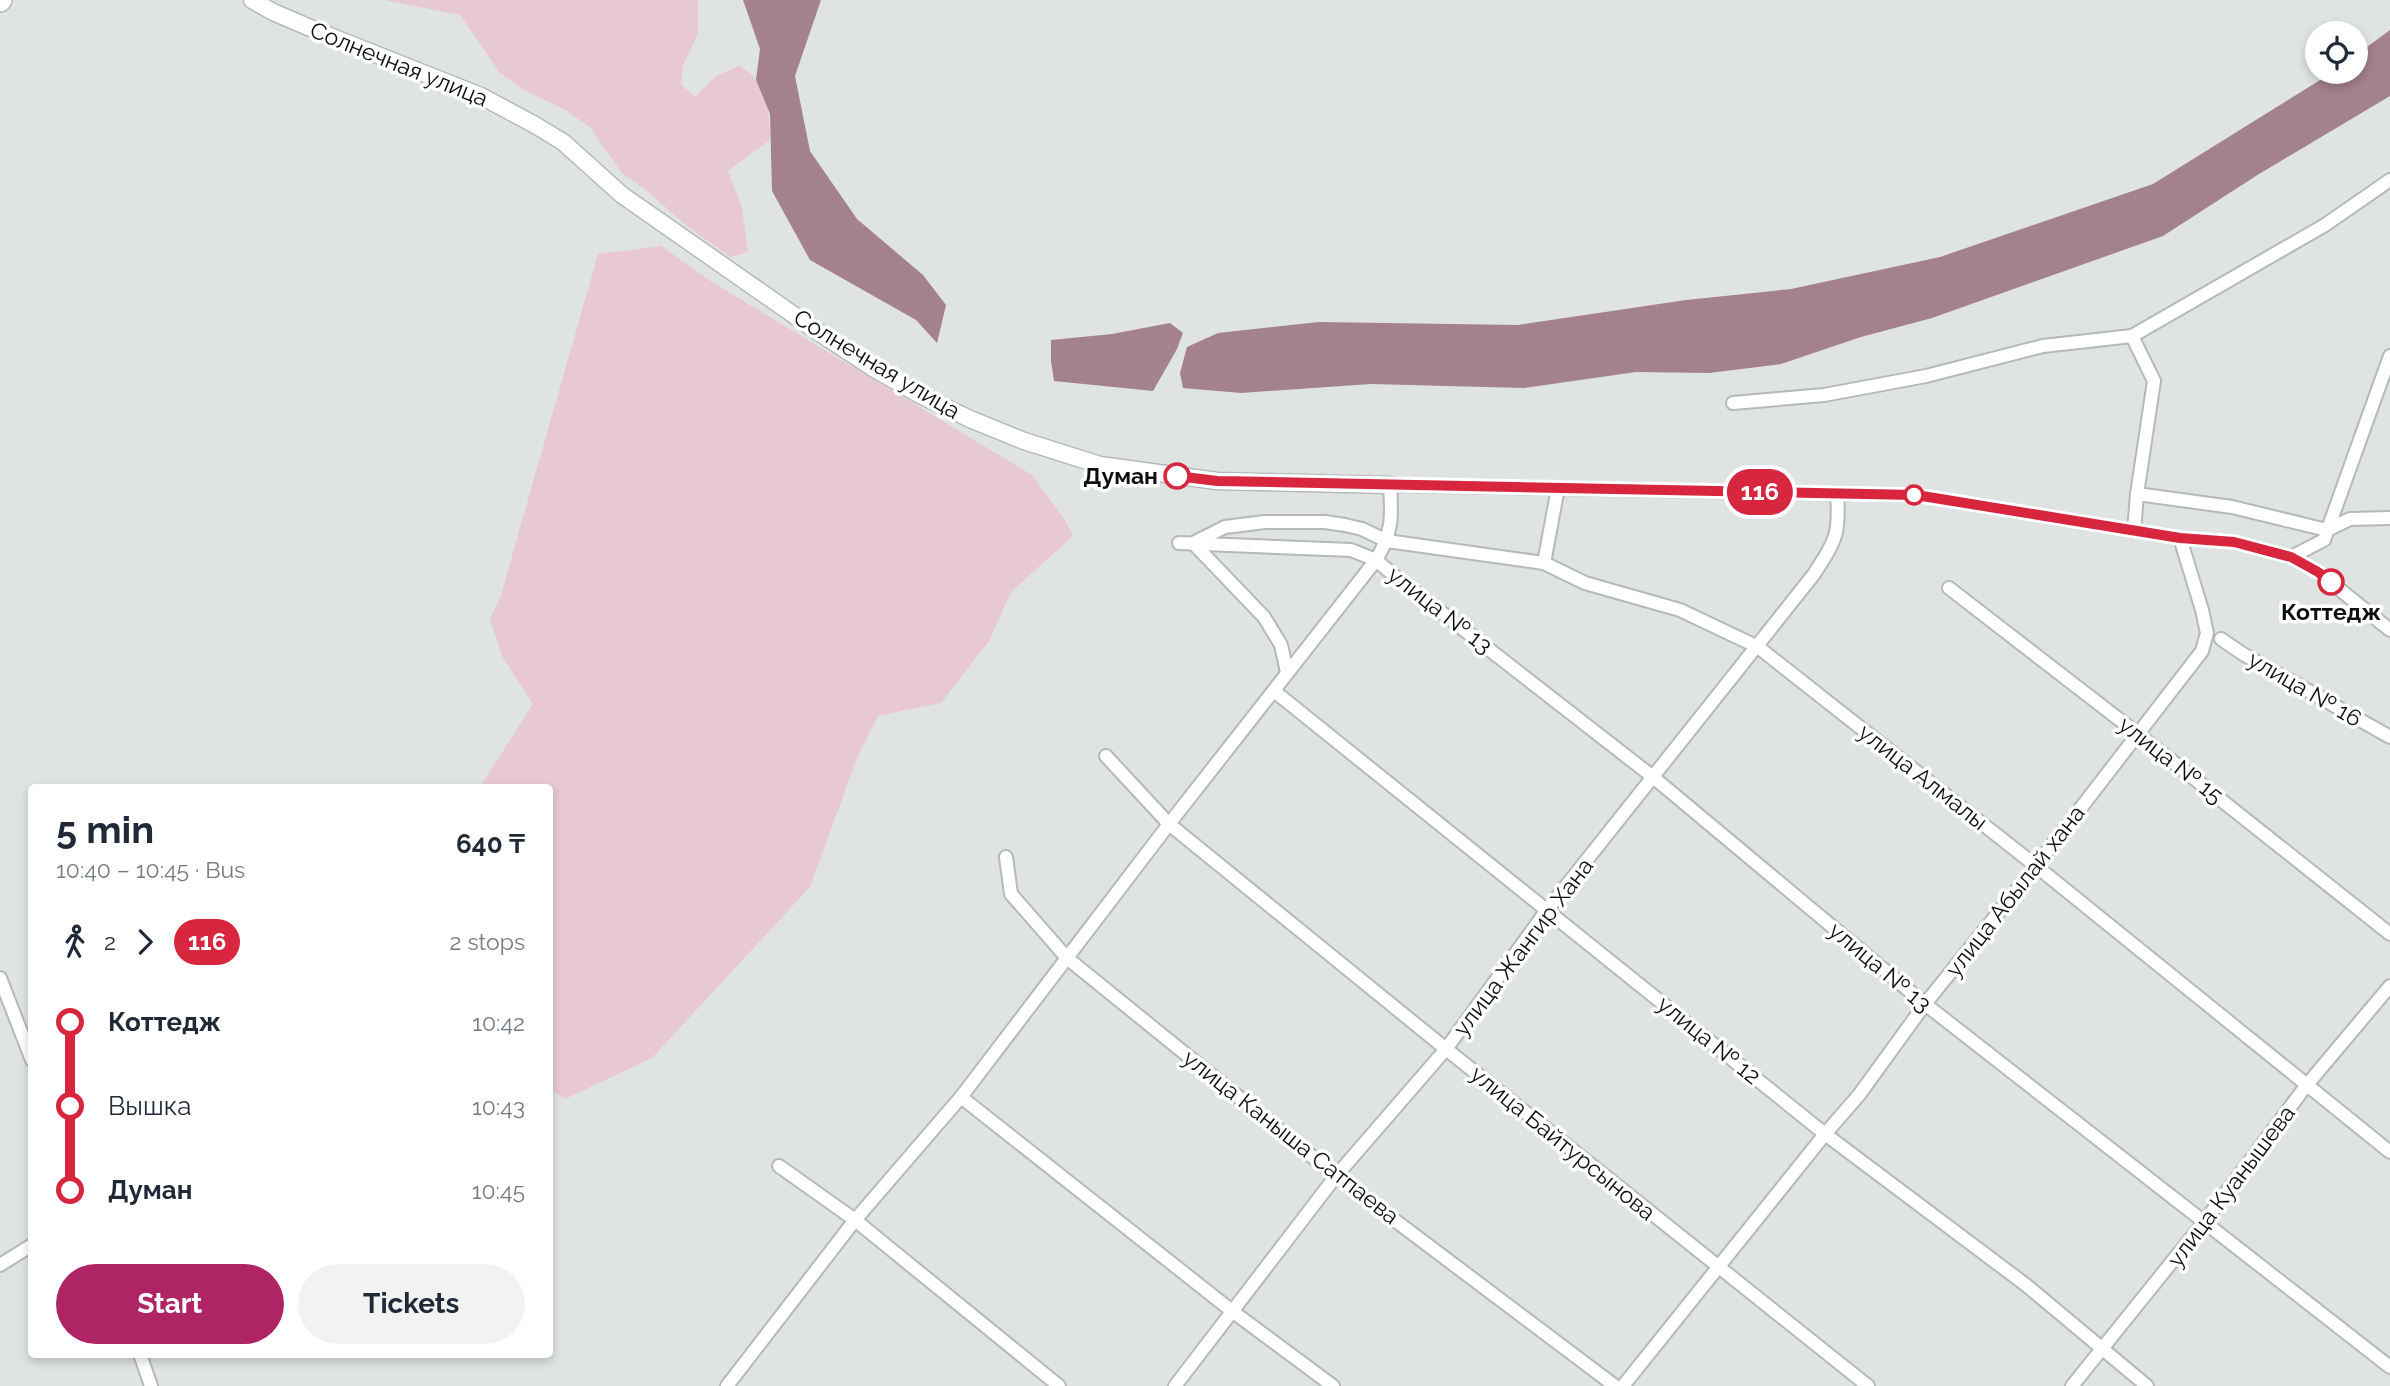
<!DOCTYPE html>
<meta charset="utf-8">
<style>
:root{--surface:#fff;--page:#f2f2f3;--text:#1f2937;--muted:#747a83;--accent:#af2464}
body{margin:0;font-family:Raleway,sans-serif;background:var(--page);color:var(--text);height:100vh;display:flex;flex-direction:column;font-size:26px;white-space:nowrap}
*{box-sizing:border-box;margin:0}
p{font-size:23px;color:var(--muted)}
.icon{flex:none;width:38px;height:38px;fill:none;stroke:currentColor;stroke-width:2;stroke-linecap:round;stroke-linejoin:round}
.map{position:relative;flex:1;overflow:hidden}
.details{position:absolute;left:28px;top:784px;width:525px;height:574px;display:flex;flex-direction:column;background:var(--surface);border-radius:7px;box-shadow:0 4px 10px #0003}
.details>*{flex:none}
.badge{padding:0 14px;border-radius:23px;font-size:24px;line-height:46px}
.controls{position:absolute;left:2305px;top:21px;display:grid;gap:14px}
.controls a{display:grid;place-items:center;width:63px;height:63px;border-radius:50%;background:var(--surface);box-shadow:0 4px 10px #0003;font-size:35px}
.map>.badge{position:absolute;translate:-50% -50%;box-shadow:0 0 0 4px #fff}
.legs{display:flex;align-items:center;gap:10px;height:77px;padding:0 28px;font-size:23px}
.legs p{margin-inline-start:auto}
.headline{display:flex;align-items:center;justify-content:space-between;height:119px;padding:0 28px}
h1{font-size:38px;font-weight:700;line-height:52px}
.button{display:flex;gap:14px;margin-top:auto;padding:14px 28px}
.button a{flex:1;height:80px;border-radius:42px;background:var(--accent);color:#fff;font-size:28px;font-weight:700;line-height:80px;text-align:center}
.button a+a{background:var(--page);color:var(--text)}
ul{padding:0 28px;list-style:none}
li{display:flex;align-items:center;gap:24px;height:84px;font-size:26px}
li i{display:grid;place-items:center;width:10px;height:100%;margin:0 9px;background:currentColor}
li i::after{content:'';width:18px;height:18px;margin:-9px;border:5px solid;border-radius:50%;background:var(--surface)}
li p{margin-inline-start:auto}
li:first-child i{background:linear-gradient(#0000 50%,currentColor 0)}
li:last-child i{background:linear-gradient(currentColor 50%,#0000 0)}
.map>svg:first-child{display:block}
</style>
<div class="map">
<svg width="2390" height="1386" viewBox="0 0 2390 1386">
<rect width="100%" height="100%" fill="#dfe4e2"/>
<g fill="#e8c9d2">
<path d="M385 0H698V34L683 65 681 84 695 97 716 76 739 66C766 79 770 113 770 140L728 171 742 208 748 252 730 257 687 226 647 191 621 172 590 127 562 108 525 91 500 73 460 15Z"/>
<polygon points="661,246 712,282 1032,475 1065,520 1073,536 1011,592 989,641 941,703 878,716 857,758 810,887 652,1058 565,1099 550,1089 550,788 480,787 533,704 503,658 490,619 500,598 598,254"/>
</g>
<g fill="#a3828c">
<polygon points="743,0 821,0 795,76 810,151 857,219 923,275 946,305 937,343 916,320 810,260 772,191 770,114 756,80 760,49"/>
<polygon points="2390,30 2390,96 2259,174 2163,236 1932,318 1861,337 1781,364 1709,373 1636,372 1524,388 1371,384 1241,393 1183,388 1180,373 1187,347 1218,333 1319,322 1518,325 1686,300 1791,289 1940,257 2153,184 2333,72 2356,72 2356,55"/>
<polygon points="1170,323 1183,333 1177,349 1153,391 1054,381 1051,361 1051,340 1112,334"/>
</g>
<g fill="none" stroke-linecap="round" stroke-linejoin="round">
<defs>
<g id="minor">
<polyline points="2390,180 2325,225 2132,336 2154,381 2137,494 2232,507 2327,530 2350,519 2390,518"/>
<polyline points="1733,403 1824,395 1926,376 2043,346 2132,336"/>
<polyline points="2134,531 2137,494"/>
<polyline points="1179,543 1351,550 1376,560 1391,573 1653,777 1925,1004 2390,1367"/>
<polyline points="2291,557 2324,540 2390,356"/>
<polyline points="1544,563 1558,488"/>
<polyline points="1949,588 2138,734 2390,934"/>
<polyline points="2221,639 2243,654 2390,737"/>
<polyline points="1287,672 1281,645 1264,617 1193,543 1225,527 1265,522 1325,522 1345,525 1362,529 1387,541 1544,563 1585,583 1680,610 1758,647 2036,866 2390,1152"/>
<polyline points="1274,691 1825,1134 2026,1285 2147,1386"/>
<polyline points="1106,756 1169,824 1446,1049 1868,1386"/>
<polyline points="1006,857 1011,894 1067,958 1336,1176 1615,1386"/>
<polyline points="0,978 32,1060"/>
<polyline points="961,1097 1232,1311 1333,1386"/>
<polyline points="779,1166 855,1220 1059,1386"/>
<polyline points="0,1265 32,1245"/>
<polyline points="140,1354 151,1386"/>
<path d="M727 1386 855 1220 961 1097 1169 824 1376 560C1393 532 1392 516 1390 485L1916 495 2180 538 2234 542 2291 557 2318 572 2390 630"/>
<path d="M1175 1386 1336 1176 1446 1049 1547 910 1814 574C1836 540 1840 534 1837 493"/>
<polyline points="1623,1386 1825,1134 1859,1095 1925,1004 2036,866 2202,651 2207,633 2202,610 2180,538"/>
<polyline points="2072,1386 2204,1222 2306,1086 2390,986"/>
</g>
<polyline id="tertiary" points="252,0 273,12 322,33 481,96 535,125 563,142 622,195 811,327 873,368 920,395 970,419 1024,441 1100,465 1217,481 1390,485"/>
<polyline id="trunk" points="0,1 1,0"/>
</defs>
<use href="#minor" stroke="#b5b9b7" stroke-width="16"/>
<use href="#tertiary" stroke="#b5b9b7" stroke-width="19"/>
<use href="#trunk" stroke="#b5b9b7" stroke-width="24"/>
<use href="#minor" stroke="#fff" stroke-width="12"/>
<use href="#tertiary" stroke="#fff" stroke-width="16"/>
<use href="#trunk" stroke="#fff" stroke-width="21"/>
</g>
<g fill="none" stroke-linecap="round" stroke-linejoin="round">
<defs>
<polyline id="line-1" points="1177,476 1217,481 1916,495 2180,538 2234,542 2291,557 2318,572 2331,582"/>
</defs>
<use href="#line-1" stroke="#fff" stroke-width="16"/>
<use href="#line-1" stroke="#d7263d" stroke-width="10"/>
</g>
<g fill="#fff" stroke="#d7263d" stroke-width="3.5">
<circle cx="1177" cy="476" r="12"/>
<circle cx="1914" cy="495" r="9"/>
<circle cx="2331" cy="582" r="12"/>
</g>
<g text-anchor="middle" stroke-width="7" stroke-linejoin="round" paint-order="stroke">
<g font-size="23" fill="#0e100f" stroke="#fff">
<text transform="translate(399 64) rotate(22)" y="8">Солнечная улица</text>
<text transform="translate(877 364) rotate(31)" y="8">Солнечная улица</text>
<text transform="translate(1440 610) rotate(38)" y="8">улица № 13</text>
<text transform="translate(2305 689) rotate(30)" y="8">улица № 16</text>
<text transform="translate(2171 760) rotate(38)" y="8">улица № 15</text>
<text transform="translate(1923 777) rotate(38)" y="8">улица Алмалы</text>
<text transform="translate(2015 891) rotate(-52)" y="8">улица Абылай хана</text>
<text transform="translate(1523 947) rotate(-53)" y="8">улица Жангир Хана</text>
<text transform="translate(1880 967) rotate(40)" y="8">улица № 13</text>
<text transform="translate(1709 1040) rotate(39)" y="8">улица № 12</text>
<text transform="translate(1291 1137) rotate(38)" y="8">улица Каныша Сатпаева</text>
<text transform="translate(1563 1143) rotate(39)" y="8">улица Байтурсынова</text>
<text transform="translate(2231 1186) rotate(-53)" y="8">улица Куанышева</text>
</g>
<g font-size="23" font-weight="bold" fill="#0e100f" stroke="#fff" text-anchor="end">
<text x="1158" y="484">Думан</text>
<text x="2331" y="620" text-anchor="middle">Коттедж</text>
</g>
</g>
</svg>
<div class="controls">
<a><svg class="icon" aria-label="locate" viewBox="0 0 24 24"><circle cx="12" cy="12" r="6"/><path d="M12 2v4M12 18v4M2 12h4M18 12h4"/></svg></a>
</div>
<b class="badge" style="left:1760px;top:492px;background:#d7263d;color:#fff">116</b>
<section class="details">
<div class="headline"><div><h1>5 min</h1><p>10:40 – 10:45 · Bus</p></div><b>640 ₸</b></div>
<div class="legs"><svg class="icon" aria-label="walk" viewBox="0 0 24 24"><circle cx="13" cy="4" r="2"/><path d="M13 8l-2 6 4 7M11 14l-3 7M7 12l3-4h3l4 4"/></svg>2<svg class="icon" aria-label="forward" viewBox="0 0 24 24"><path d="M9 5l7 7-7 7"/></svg><b class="badge" style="background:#d7263d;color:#fff">116</b><p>2 stops</p></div>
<ul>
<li><i style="color:#d7263d"></i><b>Коттедж</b><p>10:42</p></li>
<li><i style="color:#d7263d"></i><span>Вышка</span><p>10:43</p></li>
<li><i style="color:#d7263d"></i><b>Думан</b><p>10:45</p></li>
</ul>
<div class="button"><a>Start</a><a>Tickets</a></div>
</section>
</div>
